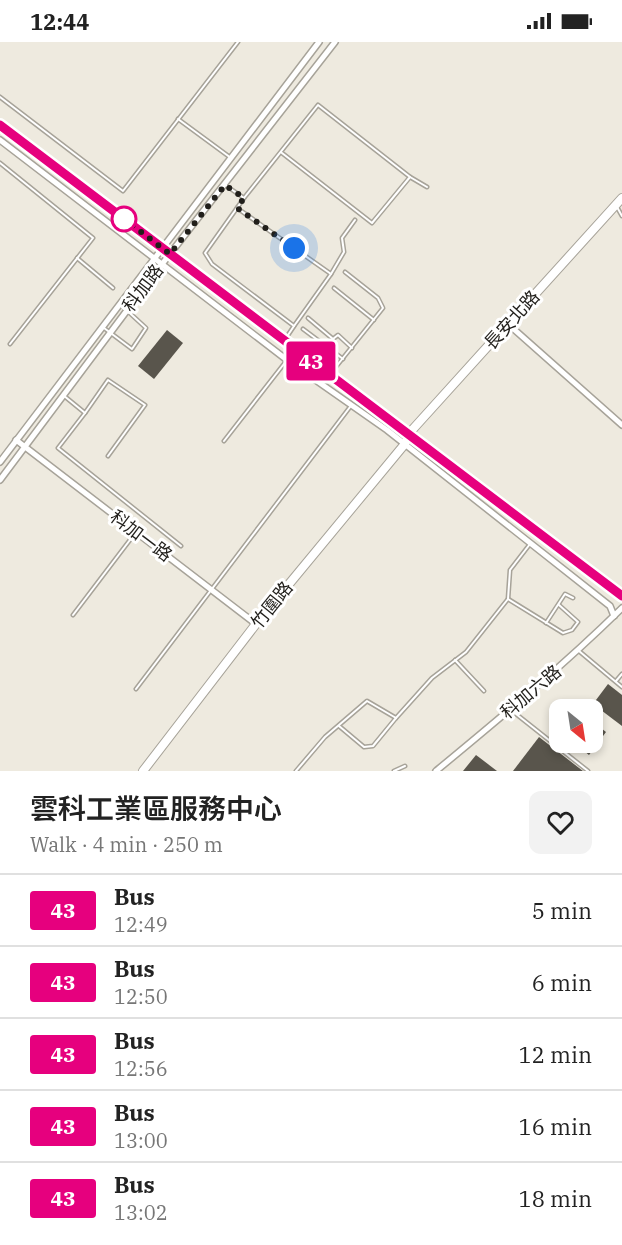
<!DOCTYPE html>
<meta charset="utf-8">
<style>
:root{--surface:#fff;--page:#f2f2f2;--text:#222;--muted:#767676;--line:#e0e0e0}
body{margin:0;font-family:"IBM Plex Serif","Noto Sans TC",serif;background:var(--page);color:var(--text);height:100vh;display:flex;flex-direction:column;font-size:22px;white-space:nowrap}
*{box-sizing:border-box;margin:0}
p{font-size:20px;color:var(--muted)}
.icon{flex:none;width:33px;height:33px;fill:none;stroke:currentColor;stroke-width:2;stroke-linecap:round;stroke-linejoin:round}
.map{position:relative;height:729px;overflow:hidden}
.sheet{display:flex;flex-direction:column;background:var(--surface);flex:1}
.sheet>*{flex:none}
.badge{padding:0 12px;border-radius:4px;font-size:21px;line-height:39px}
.needle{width:39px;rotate:150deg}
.buttons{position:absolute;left:549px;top:657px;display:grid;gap:12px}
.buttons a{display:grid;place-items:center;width:54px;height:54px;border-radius:12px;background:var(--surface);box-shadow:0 3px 9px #0003;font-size:30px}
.you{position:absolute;width:30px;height:30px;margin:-15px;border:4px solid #fff;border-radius:50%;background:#1a73e8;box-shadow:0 0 0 9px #1a73e833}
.map>.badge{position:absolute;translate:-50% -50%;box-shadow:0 0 0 3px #fff}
.round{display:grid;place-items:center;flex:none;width:63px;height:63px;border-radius:12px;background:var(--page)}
.head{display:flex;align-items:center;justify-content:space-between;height:102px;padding:0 30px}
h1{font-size:28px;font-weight:600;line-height:45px}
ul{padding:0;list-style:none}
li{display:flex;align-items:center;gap:18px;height:72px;padding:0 30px;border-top:2px solid var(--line)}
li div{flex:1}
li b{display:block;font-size:22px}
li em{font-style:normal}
li .badge{min-width:66px;font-weight:700;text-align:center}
.status{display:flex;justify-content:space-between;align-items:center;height:42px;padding:0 30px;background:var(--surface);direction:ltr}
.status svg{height:16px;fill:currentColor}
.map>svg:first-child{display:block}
</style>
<div class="status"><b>12:44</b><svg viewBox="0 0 49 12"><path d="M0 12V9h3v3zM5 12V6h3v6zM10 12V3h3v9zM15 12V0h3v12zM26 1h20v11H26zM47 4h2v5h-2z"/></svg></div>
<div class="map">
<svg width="622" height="729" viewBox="0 0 622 729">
<rect width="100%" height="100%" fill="#eeeadf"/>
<g fill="#59554c">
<polygon points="167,288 183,301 154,337 138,324"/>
<polygon points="608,642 622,653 622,684 593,662"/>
<polygon points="592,679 606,690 589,713 573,700 592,700"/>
<polygon points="539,695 583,729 513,729"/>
<polygon points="476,713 480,716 497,729 463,729"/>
</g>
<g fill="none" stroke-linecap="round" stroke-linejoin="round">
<defs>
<g id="lane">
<polyline points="0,55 123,149 238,0"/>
<polyline points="178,77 231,116"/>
<polyline points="0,121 93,196 10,302"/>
<polyline points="410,135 427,145"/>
<polyline points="225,143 244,156 318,63 410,135 372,181 282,111"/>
<polyline points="617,165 622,174"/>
<polyline points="237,166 244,156"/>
<polyline points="77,216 113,246"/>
<polyline points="334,246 374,278"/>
<polyline points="308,276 333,297 338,293 352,306"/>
<polyline points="294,284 331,232"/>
<polyline points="104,286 132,307 146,286 121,263"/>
<polyline points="303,287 343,317"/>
<polyline points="284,299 294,284 212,222 205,211 237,166 331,232 344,210 342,196 355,178"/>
<polyline points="331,331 383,266 378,256 345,230"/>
<polyline points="63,353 85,371 108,338 145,363 108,414"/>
<polyline points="85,371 58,406 181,504"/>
<polyline points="224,399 287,318"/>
<polyline points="508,557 563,591 572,588 578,580 559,563"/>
<polyline points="73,573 136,490"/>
<polyline points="546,581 565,552 573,556"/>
<polyline points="579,609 622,645"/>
<polyline points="455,618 484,649"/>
<polyline points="616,639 622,632"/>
<polyline points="136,647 350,365"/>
<polyline points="511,668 588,729"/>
<polyline points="339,684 364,705 373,704 396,676"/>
<polyline points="296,729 325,695 367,659 396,676 432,636 466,610 508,557 510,528 530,502"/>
<polyline points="394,729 405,724"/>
</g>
<g id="street">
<polyline points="0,83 622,554"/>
<polyline points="0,98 287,318 387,388 610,564 614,574"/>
<polyline points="508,282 622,383"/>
<polyline points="16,398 256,582"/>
<polyline points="0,420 319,0"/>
<polyline points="0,438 152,235 335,0"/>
<path d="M436 729C500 676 563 624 622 566"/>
</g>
<polyline id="secondary" points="143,729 256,582 404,403 413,387 622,156"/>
</defs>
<use href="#lane" stroke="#a7a399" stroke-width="5"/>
<use href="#street" stroke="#a7a399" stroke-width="8"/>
<use href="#secondary" stroke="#a7a399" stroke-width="10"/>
<use href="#lane" stroke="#fff" stroke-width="2"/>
<use href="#street" stroke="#fff" stroke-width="5"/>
<use href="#secondary" stroke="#fff" stroke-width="8"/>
</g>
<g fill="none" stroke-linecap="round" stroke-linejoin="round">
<defs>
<polyline id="line" points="0,83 622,554"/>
</defs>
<use href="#line" stroke="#fff" stroke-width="14"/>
<use href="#line" stroke="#e6007e" stroke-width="9"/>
<polyline stroke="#211f1b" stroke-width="6" stroke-dasharray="0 10.8" points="124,177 170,212 225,143 244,156 237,166 294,206"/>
</g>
<circle fill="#fff" stroke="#e6007e" stroke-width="3" cx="124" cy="177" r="12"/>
<g text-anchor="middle" stroke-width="6" stroke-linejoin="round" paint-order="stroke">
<g font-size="18" fill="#211f1b" stroke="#fff">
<text transform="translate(143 246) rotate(-53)" y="6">科加路</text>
<text transform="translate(512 278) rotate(-48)" y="6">長安北路</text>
<text transform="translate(141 494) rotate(37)" y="6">科加一路</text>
<text transform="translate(272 563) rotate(-51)" y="6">竹圍路</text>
<text transform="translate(531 650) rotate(-40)" y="6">科加六路</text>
</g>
</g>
</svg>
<div class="buttons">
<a><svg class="needle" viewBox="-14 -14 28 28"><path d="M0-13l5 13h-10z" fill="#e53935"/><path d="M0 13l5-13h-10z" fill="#767676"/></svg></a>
</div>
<div class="you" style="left:294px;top:206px"></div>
<b class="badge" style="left:311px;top:319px;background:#e6007e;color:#fff">43</b>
</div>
<section class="sheet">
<div class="head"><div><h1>雲科工業區服務中心</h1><p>Walk · 4 min · 250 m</p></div><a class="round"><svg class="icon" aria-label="heart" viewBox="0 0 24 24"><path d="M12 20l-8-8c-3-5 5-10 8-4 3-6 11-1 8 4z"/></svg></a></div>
<ul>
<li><span class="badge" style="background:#e6007e;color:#fff">43</span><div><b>Bus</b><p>12:49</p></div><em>5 min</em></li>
<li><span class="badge" style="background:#e6007e;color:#fff">43</span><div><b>Bus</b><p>12:50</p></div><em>6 min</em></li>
<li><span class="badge" style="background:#e6007e;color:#fff">43</span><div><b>Bus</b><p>12:56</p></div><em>12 min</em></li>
<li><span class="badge" style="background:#e6007e;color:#fff">43</span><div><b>Bus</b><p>13:00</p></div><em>16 min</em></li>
<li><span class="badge" style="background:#e6007e;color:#fff">43</span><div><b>Bus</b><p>13:02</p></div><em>18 min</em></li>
</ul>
</section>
